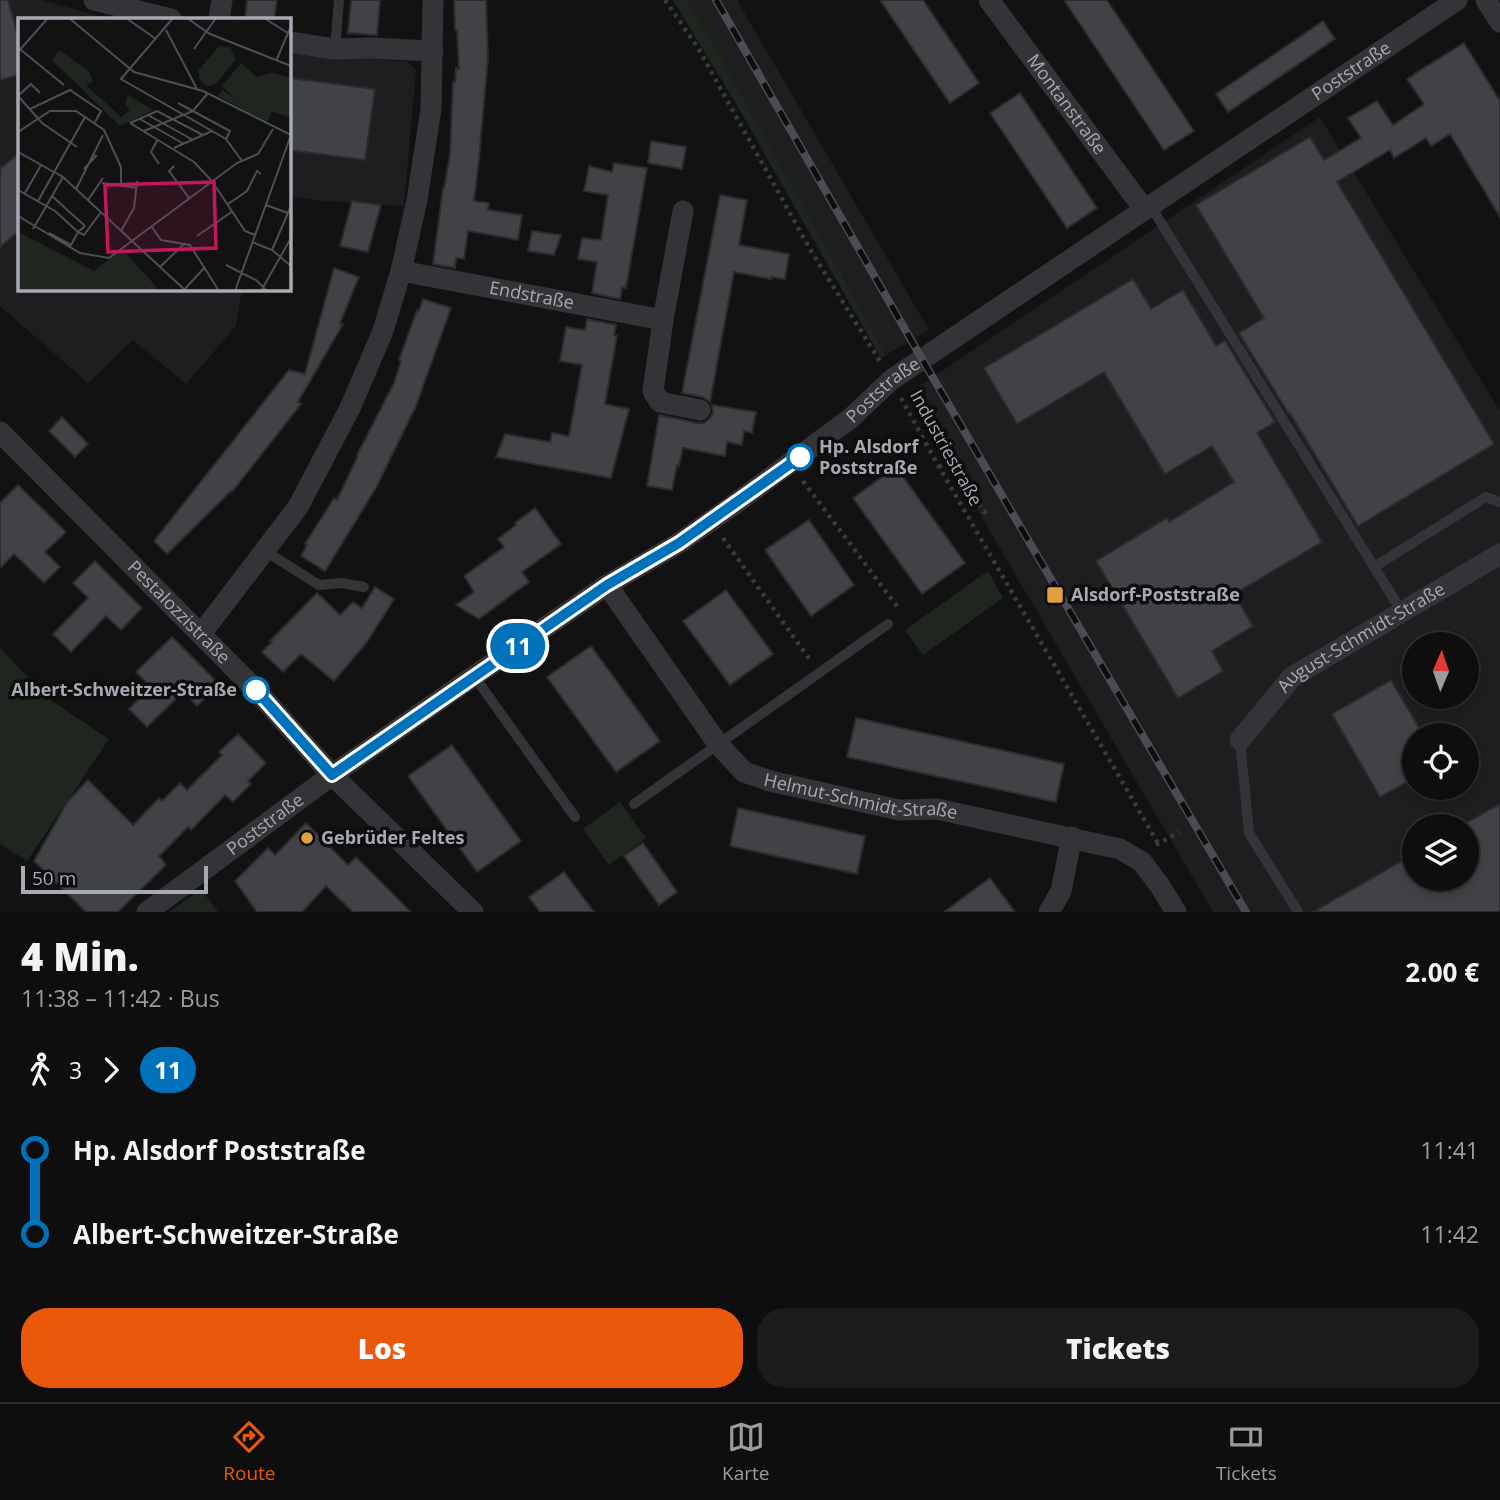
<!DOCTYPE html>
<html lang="de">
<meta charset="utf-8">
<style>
:root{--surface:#0e0e0e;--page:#1c1c1c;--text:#f1f3f6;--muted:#9b9c9e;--line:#2e2e2e;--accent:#ea580c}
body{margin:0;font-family:"Open Sans",sans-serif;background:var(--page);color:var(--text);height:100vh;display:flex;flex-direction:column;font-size:26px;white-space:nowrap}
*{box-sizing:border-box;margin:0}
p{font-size:23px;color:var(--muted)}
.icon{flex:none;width:38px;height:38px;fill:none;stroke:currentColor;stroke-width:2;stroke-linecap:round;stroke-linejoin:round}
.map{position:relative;height:912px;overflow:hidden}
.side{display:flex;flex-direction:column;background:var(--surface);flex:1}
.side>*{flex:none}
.badge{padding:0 14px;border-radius:23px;font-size:24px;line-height:46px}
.needle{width:46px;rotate:2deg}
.fabs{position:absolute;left:1402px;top:632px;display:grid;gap:14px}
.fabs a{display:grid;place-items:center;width:77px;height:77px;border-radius:50%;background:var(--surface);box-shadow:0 4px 10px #0003,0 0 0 2px var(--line);font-size:35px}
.scale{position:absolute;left:21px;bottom:18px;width:187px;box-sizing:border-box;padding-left:7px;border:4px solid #a5aab3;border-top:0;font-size:19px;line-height:24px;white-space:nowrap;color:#a5aab3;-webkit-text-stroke:5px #0d0d0e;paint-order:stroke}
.map>.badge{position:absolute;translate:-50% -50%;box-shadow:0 0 0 4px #fff}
.legs{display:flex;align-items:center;gap:10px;height:77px;padding:0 21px;font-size:23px}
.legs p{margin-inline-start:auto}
.headline{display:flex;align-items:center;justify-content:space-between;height:119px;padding:0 21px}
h1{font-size:38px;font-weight:800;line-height:52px}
.action{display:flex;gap:14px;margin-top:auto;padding:14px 21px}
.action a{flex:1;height:80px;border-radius:28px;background:var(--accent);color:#fff;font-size:28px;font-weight:800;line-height:80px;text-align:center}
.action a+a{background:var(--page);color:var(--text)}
ul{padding:0 21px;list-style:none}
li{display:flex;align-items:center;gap:24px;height:84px;font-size:26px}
li i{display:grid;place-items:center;width:10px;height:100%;margin:0 9px;background:currentColor}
li i::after{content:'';width:18px;height:18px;margin:-9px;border:5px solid;border-radius:50%;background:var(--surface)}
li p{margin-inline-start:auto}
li:first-child i{background:linear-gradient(#0000 50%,currentColor 0)}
li:last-child i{background:linear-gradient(currentColor 50%,#0000 0)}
.tabs{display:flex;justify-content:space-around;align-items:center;height:98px;border-top:2px solid var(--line);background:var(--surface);font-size:19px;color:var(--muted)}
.tabs a{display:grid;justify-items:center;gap:4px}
.tabs .active{color:var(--accent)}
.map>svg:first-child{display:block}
</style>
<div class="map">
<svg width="1500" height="912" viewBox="0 0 1500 912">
<rect width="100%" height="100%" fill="#121213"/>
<g fill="#1e1e20" fill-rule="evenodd">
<polygon points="0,0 42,0 109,19 19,19 19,289 242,289 236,326 186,384 133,340 88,383 0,306"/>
<polygon points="687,0 737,0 929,330 886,355 715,47"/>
<polygon points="289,53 329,57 406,61 416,70 404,206 314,200 289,196"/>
<path d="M1320 117 1500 411V912H1213L909 393ZM1414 644H1466V696H1414ZM1414 735H1466V788H1414ZM1414 826H1466V878H1414Z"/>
</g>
<g fill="#1f261f">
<polygon points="673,0 687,0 715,47 886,355 881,358 735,102"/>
<polygon points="988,571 1003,598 923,655 905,630"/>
<polygon points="0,648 49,699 109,739 27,861 0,844"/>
<polygon points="620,802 646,838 609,865 583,829"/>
<polygon points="201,889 218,912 169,912"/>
</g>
<g fill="#414246" stroke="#2c2c2f" stroke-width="2">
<polygon points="0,0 8,0 19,40 19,75 0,80"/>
<polygon points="247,0 277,0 274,19 245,19"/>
<polygon points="351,0 380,0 377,35 348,33"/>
<polygon points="454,0 486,0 488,57 479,159 474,201 489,203 488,210 522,215 518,240 468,231 464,259 456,258 455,268 433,264 443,188 444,188 450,155 453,82 455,82 456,68 459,69 457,30 455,30"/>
<polygon points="880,0 923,0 979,83 950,103"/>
<polygon points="1064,0 1107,0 1194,131 1164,150"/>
<polygon points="1323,21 1335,39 1228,112 1216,94"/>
<polygon points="1464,43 1500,101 1500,217 1450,134 1431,146 1426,138 1394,158 1390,150 1337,182 1494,444 1358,526 1290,413 1289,414 1239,333 1264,318 1196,205 1310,137 1324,160 1361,138 1348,118 1377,101 1393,125 1424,104 1407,79 1414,75 1414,74"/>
<polygon points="289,78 375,89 365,160 289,150"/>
<polygon points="1020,93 1097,208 1067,228 990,113"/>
<polygon points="651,141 686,147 682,169 648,163"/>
<polygon points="19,153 19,231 0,247 0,169"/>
<polygon points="614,163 647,168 626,288 622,287 620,299 592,293 597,262 578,259 582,238 601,240 608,195 584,191 589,166 612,172"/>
<polygon points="720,195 747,200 739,245 789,254 785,279 771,277 771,279 734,272 710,402 703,397 682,393"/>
<polygon points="352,201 381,205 368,252 340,246"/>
<polygon points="532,231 561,235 554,255 528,251"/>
<polygon points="334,268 359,277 340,323 343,324 298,402 301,404 232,492 231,491 167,554 154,541 289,370 305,374"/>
<polygon points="1133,279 1151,309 1183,290 1216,346 1225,341 1275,422 1257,433 1322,542 1234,594 1253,626 1212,651 1223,671 1178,698 1096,561 1167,518 1169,522 1234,482 1212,446 1165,474 1104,372 1017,424 984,368"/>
<polygon points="423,299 451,308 416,406 376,488 325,571 301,556 307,545 305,544 334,498 337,500 358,456 357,455 394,383 401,361 399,360 417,310 419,311"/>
<polygon points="587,319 616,325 614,335 617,336 605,404 629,409 611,478 496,457 505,434 550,442 552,433 569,436 582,365 560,361 566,327 585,330"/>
<polygon points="712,405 756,412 752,433 744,431 742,445 727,442 725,456 683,448 679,466 677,465 672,490 647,486 659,415 697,423 704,423 709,419 713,413"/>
<polygon points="62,417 88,444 75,457 49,431"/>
<polygon points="896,467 965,563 922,594 853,498"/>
<polygon points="18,485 66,532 45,552 60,567 44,583 14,554 0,568 0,503"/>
<polygon points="535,508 561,544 522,572 529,582 479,619 456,605 474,592 464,576 504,547 498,539 516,525 515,523"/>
<polygon points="809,520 854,585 811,616 765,550"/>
<polygon points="95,561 142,608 121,630 106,616 71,652 53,634 88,598 73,583"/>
<polygon points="375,587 394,599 367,642 334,681 301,654 283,672 262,652 272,642 270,641 317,593 340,615 353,602 362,608"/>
<polygon points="726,590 773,654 730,685 683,621"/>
<polygon points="172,637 219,684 197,706 183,692 147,727 129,709 151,687 136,672"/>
<polygon points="591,646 660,741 616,772 547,677"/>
<polygon points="1391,680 1423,735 1414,735 1414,778 1380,797 1332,714"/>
<polygon points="856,718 1064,764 1056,802 847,757"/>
<polygon points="238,734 266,763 248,781 251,784 233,802 225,795 191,830 188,827 159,856 166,865 118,912 86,912 34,861 68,801 88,780 133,825 159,798 162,801 180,783 187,790 222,755 219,752"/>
<polygon points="452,745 521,841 477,872 408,776"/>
<polygon points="1500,804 1500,912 1313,912 1414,854 1414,878 1466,878 1466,823"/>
<polygon points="738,808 865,836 857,874 730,846"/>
<polygon points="306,823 348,865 356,857 411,912 353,912 326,886 302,912 257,912 235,881 268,848 275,855"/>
<polygon points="643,843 677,892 659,905 624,856"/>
<polygon points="564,872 594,912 540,912 529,897"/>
<polygon points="990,878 1015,912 944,912 972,891"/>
</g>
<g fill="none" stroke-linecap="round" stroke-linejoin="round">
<g stroke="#3a3b3f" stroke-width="4.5" stroke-dasharray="3.5 5" stroke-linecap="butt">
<polyline points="665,0 698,48 811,251 881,363"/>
<polyline points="901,398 939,467 1159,845"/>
<polyline points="939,467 953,459 984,512 988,510"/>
<polyline points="803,481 899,609"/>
<polyline points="723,538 810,660"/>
<polyline points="1156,845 1179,832"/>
</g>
<g stroke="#343438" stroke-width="10">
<polyline points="335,49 339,0"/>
<polyline points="1150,205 1402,612"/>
<polyline points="265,551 319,585 342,583 364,587"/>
<polyline points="1374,567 1486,497 1500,502"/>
<polyline points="474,676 575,817"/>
<polyline points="1240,740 1249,833 1298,912"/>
<polyline points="634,804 888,624"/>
</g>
<g stroke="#343438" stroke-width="21">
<polyline points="94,0 171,19"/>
<path id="s1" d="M989 0 1144 209"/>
<polyline points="1486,0 1500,22"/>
<polyline points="219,19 222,0"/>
<polyline points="289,42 335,49 370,48 433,51"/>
<polyline points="683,211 663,320 653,391 660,402 700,410"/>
<path id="s2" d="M401 271 663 320"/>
<path id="s3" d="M0 432 255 689 332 775 473 912"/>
<path id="s4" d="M607 585 718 744 744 772 770 781 899 810 937 809 1120 849 1142 862 1160 886 1176 912"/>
<polyline points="201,634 298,507 350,408 383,331 401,271 417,200 431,109 433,0"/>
<path id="s5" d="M1240 740 1292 677 1500 554"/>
<path id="s6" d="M147 912 332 775 474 676 607 585 679 543 732 506 851 418 891 380 1457 0"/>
<polyline points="1049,912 1061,891 1072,837"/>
</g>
<defs>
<polyline id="rail" points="716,0 922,359 1246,912"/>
</defs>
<use href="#rail" stroke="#4b4c51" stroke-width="8"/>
<use href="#rail" stroke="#0d0d0e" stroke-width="5" stroke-dasharray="16" stroke-linecap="butt"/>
</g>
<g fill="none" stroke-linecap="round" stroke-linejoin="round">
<defs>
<polyline id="line-1" points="256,690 332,775 607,585 679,543 800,457"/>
</defs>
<use href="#line-1" stroke="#fff" stroke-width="16"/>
<use href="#line-1" stroke="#0072bc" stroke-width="10"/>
</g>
<g fill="#fff" stroke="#0072bc" stroke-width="3.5">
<circle cx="800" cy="457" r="12"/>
<circle cx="256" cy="690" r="12"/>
</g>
<g fill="#dfa23e" stroke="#0d0d0e" stroke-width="2.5">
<rect x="1046" y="586" width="18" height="18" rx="3.5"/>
<circle cx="307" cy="838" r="7"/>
</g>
<g text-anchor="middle" stroke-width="7" stroke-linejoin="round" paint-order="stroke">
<g font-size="18" fill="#a5aab3" stroke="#0d0d0e">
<text dy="6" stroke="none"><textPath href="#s6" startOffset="1470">Poststraße</textPath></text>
<text dy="6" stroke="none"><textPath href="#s1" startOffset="130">Montanstraße</textPath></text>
<text dy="6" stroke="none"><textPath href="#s2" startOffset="133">Endstraße</textPath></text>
<text dy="6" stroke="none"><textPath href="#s6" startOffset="903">Poststraße</textPath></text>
<text transform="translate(946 448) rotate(61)" y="6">Industriestraße</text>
<text dy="6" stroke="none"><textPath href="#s3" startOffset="254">Pestalozzistraße</textPath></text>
<text dy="6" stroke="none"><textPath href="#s5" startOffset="161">August-Schmidt-Straße</textPath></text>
<text dy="6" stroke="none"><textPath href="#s4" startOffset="352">Helmut-Schmidt-Straße</textPath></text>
<text dy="6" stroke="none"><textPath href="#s6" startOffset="147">Poststraße</textPath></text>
</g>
<g font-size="18" font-weight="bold" fill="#a5aab3" stroke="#0d0d0e" text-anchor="start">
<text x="819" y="453">Hp. Alsdorf<tspan x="819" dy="21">Poststraße</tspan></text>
<text x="237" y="696" text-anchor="end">Albert-Schweitzer-Straße</text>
</g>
<g font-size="18" font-weight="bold" fill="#a5aab3" stroke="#0d0d0e" text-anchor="start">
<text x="1071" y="601">Alsdorf-Poststraße</text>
<text x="321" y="844">Gebrüder Feltes</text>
</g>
</g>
<g transform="translate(18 18)">
<rect width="273" height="273" fill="#121213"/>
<path d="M201 28 212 29 218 41 198 66 191 68 183 64 180 53ZM41 32 71 53 75 64 68 67 103 99 112 92 107 86 110 77 135 92 102 108 34 42ZM223 45 239 59 254 55 273 60V100L254 93 249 105 200 78 204 72 218 81 204 68ZM0 214 76 253 104 231 142 273H0Z" fill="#1f261f"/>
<path fill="none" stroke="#4d4f53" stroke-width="2" d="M51 0 116 54 185 73 273 117M108 0 138 21M155 0 103 61 208 121 224 143M169 0 192 16 273 48M246 0 273 17M148 12 179 71M176 31 198 0M3 32 46 67M0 34 30 0M258 43 273 8M22 75 13 66 0 78 24 105 59 129M160 85 212 113 208 121M12 91 52 72 83 93 77 104M130 97 175 122M122 101 166 126M112 105 176 144 194 163 227 213 237 217M112 105 139 93 185 117M126 113 175 93 190 75M0 114 32 93H58L86 112 103 149V169M140 121 133 134 141 146M156 130 194 113M0 134 45 159 168 273M156 148 151 153 171 180M66 151 78 138 74 136M84 165 119 170M58 171 85 117M0 172 37 193 60 214 67 208M7 175 23 147M34 178 67 208M70 182 85 160M20 183 67 99M210 186 229 173 239 153 243 156M248 187 270 195M0 198 62 235 91 240 219 145 240 136 255 111M133 208 143 222 172 227 201 273M15 211 45 159M103 213 116 190 119 163M31 215 53 227M179 218 215 193M234 224 254 232 273 248M52 229 60 214 66 217 83 194M254 232 273 188M208 247 238 262 249 273M142 249 167 225M166 272 187 249M217 273 273 117M243 273 273 220"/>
<path fill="#c2185b" fill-opacity="0.15" stroke="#c2185b" stroke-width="3.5" d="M196 164 198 230 90 234 87 167Z"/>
<rect width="273" height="273" fill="none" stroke="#a5aab3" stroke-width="3.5"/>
</g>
</svg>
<div class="fabs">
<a><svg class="needle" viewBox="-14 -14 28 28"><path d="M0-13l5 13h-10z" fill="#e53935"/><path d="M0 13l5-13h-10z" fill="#9b9c9e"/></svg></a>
<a><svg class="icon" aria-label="locate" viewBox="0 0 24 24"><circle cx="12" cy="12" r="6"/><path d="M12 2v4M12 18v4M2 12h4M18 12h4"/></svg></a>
<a><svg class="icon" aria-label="layers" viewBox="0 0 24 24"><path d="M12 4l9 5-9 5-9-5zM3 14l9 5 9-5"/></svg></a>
</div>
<div class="scale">50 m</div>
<b class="badge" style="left:518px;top:646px;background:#0072bc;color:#fff">11</b>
</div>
<section class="side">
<div class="headline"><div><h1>4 Min.</h1><p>11:38 – 11:42 · Bus</p></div><b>2.00 €</b></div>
<div class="legs"><svg class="icon" aria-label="walk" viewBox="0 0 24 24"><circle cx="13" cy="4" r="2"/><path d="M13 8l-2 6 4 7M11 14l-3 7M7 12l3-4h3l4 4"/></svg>3<svg class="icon" aria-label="forward" viewBox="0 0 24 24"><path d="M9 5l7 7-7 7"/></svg><b class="badge" style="background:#0072bc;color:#fff">11</b></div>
<ul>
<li><i style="color:#0072bc"></i><b>Hp. Alsdorf Poststraße</b><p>11:41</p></li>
<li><i style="color:#0072bc"></i><b>Albert-Schweitzer-Straße</b><p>11:42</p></li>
</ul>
<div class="action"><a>Los</a><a>Tickets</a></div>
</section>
<nav class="tabs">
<a class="active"><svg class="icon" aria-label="directions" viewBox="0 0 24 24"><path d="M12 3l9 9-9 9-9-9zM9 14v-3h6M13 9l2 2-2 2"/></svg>Route</a>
<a><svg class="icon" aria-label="map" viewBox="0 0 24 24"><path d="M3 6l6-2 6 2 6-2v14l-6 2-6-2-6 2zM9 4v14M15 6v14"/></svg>Karte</a>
<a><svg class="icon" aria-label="tickets" viewBox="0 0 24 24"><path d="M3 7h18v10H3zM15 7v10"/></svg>Tickets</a>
</nav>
